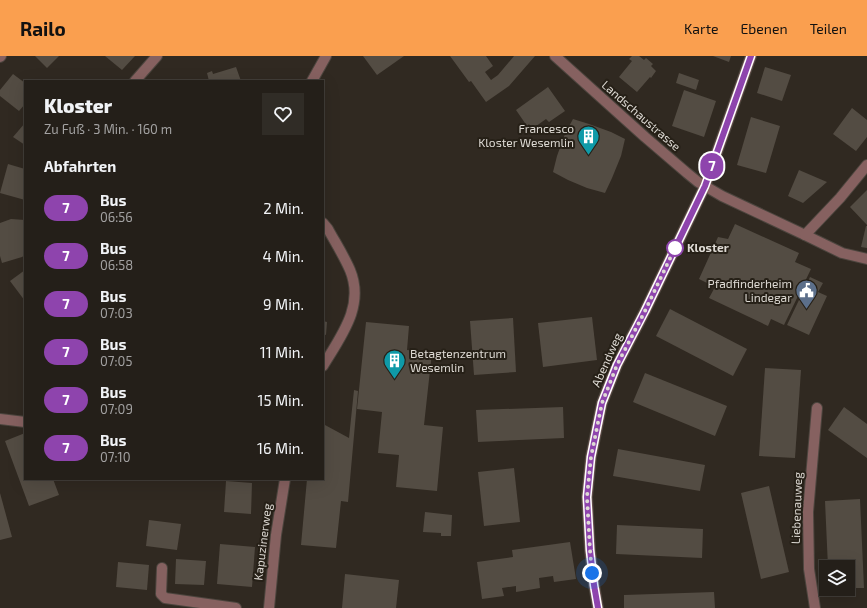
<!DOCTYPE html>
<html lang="de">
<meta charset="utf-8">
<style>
:root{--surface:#241f19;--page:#302c26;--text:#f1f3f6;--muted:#a3a2a2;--line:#413d38;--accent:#fa9f4f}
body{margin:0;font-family:"Exo 2",sans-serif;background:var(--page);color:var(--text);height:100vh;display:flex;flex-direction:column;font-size:15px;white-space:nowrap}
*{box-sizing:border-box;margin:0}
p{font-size:13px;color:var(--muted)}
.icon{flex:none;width:22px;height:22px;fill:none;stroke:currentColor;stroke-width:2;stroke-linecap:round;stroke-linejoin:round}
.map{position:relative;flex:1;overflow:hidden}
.panel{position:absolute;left:24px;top:24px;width:300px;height:400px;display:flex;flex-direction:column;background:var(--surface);border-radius:0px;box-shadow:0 4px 16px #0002,0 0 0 1px var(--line)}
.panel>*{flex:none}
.badge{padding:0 8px;border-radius:13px;font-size:14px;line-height:26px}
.fabs{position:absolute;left:819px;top:504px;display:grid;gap:8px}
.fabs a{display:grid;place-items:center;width:36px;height:36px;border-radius:0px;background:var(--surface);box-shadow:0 4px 16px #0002,0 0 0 1px var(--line);font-size:20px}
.you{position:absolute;width:20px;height:20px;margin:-10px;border:3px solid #fff;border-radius:50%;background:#1a73e8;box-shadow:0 0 0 6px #1a73e833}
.map>.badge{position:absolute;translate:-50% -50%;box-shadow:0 0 0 2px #fff}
h2{padding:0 20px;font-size:15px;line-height:36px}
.round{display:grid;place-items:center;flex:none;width:42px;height:42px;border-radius:0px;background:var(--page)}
.overview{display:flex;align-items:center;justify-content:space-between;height:68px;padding:0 20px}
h1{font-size:19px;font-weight:800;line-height:30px}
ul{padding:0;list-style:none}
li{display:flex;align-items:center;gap:12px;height:48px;padding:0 20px}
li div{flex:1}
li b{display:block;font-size:15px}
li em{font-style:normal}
li .badge{min-width:44px;font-weight:700;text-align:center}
header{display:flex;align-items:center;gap:24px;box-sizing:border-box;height:56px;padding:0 20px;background:var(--accent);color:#111}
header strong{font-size:19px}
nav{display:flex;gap:22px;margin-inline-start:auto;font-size:14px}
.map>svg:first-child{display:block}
</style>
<header>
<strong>Railo</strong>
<nav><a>Karte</a><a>Ebenen</a><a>Teilen</a></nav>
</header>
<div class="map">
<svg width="867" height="552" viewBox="0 0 867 552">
<rect width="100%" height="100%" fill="#302921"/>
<g fill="#534c43">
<polygon points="35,0 59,0 47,12"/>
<polygon points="105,0 135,0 122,14"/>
<polygon points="363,0 404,0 377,19"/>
<polygon points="450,0 486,0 493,10 485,16 491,24 498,19 514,0 535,0 509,30 486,46 471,25 469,26"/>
<polygon points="632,0 639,0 644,4 646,2 653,8 651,10 656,15 651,22 650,21 637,36 619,21 632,5 629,3"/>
<polygon points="713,0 731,0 729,6"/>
<polygon points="236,11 241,25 209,25 207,17 212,15 213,18"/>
<polygon points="765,11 791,19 782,45 757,37"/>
<polygon points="679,17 699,24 696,34 676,27"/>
<polygon points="13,18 25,27 25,48 19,55 0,40 0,34"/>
<polygon points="548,31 565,55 549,66 546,63 532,73 529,68 527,70 516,54"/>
<polygon points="684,34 716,45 704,81 672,70"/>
<polygon points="852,52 867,64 867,81 856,95 833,78"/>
<polygon points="751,61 780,70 766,117 737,109"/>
<polygon points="573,63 589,68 611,76 625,83 621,100 612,122 605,137 587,132 568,124 553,116 557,100 565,78"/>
<polygon points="25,67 25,89 13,81"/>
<polygon points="8,108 25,113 25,144 0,137"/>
<polygon points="799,114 827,126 803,147 788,140"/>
<polygon points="867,134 867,169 850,151"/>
<polygon points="11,163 25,164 25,199 22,201 2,207 0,200 0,167"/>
<polygon points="735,168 799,197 795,206 811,213 784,269 771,263 768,270 709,242 715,231 699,223 718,181 728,183"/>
<polygon points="866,170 867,170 867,192 861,191"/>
<polygon points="25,214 25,245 10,225"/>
<polygon points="810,221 823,227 818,236 827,240 809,279 787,269"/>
<polygon points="670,253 747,293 733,320 656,280"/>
<polygon points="592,261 597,304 543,311 538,267"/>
<polygon points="513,262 516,316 474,319 470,265"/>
<polygon points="323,265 327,266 326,279 323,278"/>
<polygon points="366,266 409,270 407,294 432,296 424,369 443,371 437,435 396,431 399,399 378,397 382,356 357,353"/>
<polygon points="765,312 801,314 795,402 759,400"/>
<polygon points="645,317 727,350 715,380 633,346"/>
<polygon points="354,334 358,335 348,446 341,445 336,492 301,489 307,423 323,423 323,374 325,369 349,382"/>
<polygon points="563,351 564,382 478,386 476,354"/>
<polygon points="844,351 867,368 867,402 828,374"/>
<polygon points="25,377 25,423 53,423 59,439 29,450 5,385"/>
<polygon points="618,393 705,409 700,435 613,420"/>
<polygon points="514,412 520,466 484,470 478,416"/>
<polygon points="226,425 252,427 251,458 224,456"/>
<polygon points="769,430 789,516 761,523 741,437"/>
<polygon points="0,437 12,481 0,484"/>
<polygon points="860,443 864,532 848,532 848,511 828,511 825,445"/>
<polygon points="425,456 452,459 451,480 441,480 441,477 423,476"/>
<polygon points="149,464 181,468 177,494 146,490"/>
<polygon points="617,469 703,473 702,502 616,498"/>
<polygon points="570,486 576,523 554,526 553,520 539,522 540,532 516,536 516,530 502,532 504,540 482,543 477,506 513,501 512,494"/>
<polygon points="220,488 255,491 252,531 217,528"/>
<polygon points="176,503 206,505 204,529 175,528"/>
<polygon points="118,506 149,509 147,534 116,531"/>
<polygon points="345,518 399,524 396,552 342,552"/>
<polygon points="714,536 715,552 624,552 624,539"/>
</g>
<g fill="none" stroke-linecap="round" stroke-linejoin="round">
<defs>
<g id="minor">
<polyline points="555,0 645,81 687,117 698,126 722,140 805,179 842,197 867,203"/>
<polyline points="0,1 1,0"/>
<polyline points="135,25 157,0"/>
<polyline points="312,25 326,0"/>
<path d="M323 167 328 173C335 186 344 200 350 214 365 250 341 280 323 310"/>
<polyline points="805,179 840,142 867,109"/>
<polyline points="0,363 25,366"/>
<polyline points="162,512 161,538 165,542 236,552"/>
<polyline points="269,552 276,479 285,423"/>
<polyline points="598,552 594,529 590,494 587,441 591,401 602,347 617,309 645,255 705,130 751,0"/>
<polyline points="815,552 809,513 808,456 817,352"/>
</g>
</defs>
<use href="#minor" stroke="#4c453e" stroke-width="12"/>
<use href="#minor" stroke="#866160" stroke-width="10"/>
</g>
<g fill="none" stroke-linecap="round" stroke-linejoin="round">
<defs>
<polyline id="line" points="598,552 594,529 590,494 587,441 591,401 602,347 617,309 645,255 705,130 751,0"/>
</defs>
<use href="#line" stroke="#fff" stroke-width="9"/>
<use href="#line" stroke="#8e44ad" stroke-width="6"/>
<polyline stroke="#dedad4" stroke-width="4" stroke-dasharray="0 7.2" points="592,517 590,494 587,441 591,401 602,347 617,309 645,255 675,192"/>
</g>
<defs>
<symbol id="building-pin" viewBox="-11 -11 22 30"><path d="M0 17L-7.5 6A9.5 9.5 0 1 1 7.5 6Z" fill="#0f9aa8" stroke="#262017"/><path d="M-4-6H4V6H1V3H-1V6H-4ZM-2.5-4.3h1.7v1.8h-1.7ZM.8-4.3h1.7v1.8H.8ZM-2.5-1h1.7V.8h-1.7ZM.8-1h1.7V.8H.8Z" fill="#fff"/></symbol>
<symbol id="civic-pin" viewBox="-11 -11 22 30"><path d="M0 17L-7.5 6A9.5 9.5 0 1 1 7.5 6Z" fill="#5c6f8a" stroke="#262017"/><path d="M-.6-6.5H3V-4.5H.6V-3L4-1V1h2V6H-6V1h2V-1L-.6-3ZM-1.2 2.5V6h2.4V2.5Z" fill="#fff"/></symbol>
</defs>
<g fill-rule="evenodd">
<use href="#building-pin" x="576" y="68" width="25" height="34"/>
<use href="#civic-pin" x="794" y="222" width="25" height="34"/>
<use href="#building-pin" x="382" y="292" width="25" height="34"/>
</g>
<circle fill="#fff" stroke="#8e44ad" stroke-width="2" cx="675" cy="192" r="8"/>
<g text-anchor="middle" stroke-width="4" stroke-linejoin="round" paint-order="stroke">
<g font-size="12" fill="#dedad4" stroke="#262017">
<text transform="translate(641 60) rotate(41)" y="4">Landschaustrasse</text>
<text transform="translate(607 304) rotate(-66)" y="4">Abendweg</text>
<text transform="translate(797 452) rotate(-88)" y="4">Liebenauweg</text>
<text transform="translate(263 486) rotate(-83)" y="4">Kapuzinerweg</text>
</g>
<g font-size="12" fill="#dedad4" stroke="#262017" text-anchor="end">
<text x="574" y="77">Francesco<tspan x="574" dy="14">Kloster Wesemlin</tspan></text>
<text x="792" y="232">Pfadfinderheim<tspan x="792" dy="14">Lindegar</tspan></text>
<text x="410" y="302" text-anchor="start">Betagtenzentrum<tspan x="410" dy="14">Wesemlin</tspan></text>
</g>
<g font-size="12" font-weight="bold" fill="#dedad4" stroke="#262017" text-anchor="start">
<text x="687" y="196">Kloster</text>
</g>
</g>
</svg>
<div class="fabs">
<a><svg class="icon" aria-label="layers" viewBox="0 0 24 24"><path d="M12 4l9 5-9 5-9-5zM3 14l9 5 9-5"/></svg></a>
</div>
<div class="you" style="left:592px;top:517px"></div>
<b class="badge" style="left:712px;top:110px;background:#8e44ad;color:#fff">7</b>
<section class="panel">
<div class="overview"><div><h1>Kloster</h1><p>Zu Fuß · 3 Min. · 160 m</p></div><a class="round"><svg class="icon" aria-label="heart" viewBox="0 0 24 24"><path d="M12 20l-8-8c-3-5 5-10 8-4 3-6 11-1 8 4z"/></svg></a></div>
<h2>Abfahrten</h2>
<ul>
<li><span class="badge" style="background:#8e44ad;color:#fff">7</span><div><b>Bus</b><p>06:56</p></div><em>2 Min.</em></li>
<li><span class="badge" style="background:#8e44ad;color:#fff">7</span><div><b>Bus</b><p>06:58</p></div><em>4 Min.</em></li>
<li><span class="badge" style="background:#8e44ad;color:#fff">7</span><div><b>Bus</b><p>07:03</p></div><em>9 Min.</em></li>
<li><span class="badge" style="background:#8e44ad;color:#fff">7</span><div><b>Bus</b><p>07:05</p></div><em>11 Min.</em></li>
<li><span class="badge" style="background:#8e44ad;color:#fff">7</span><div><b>Bus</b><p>07:09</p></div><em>15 Min.</em></li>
<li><span class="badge" style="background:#8e44ad;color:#fff">7</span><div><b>Bus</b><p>07:10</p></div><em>16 Min.</em></li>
</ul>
</section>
</div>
